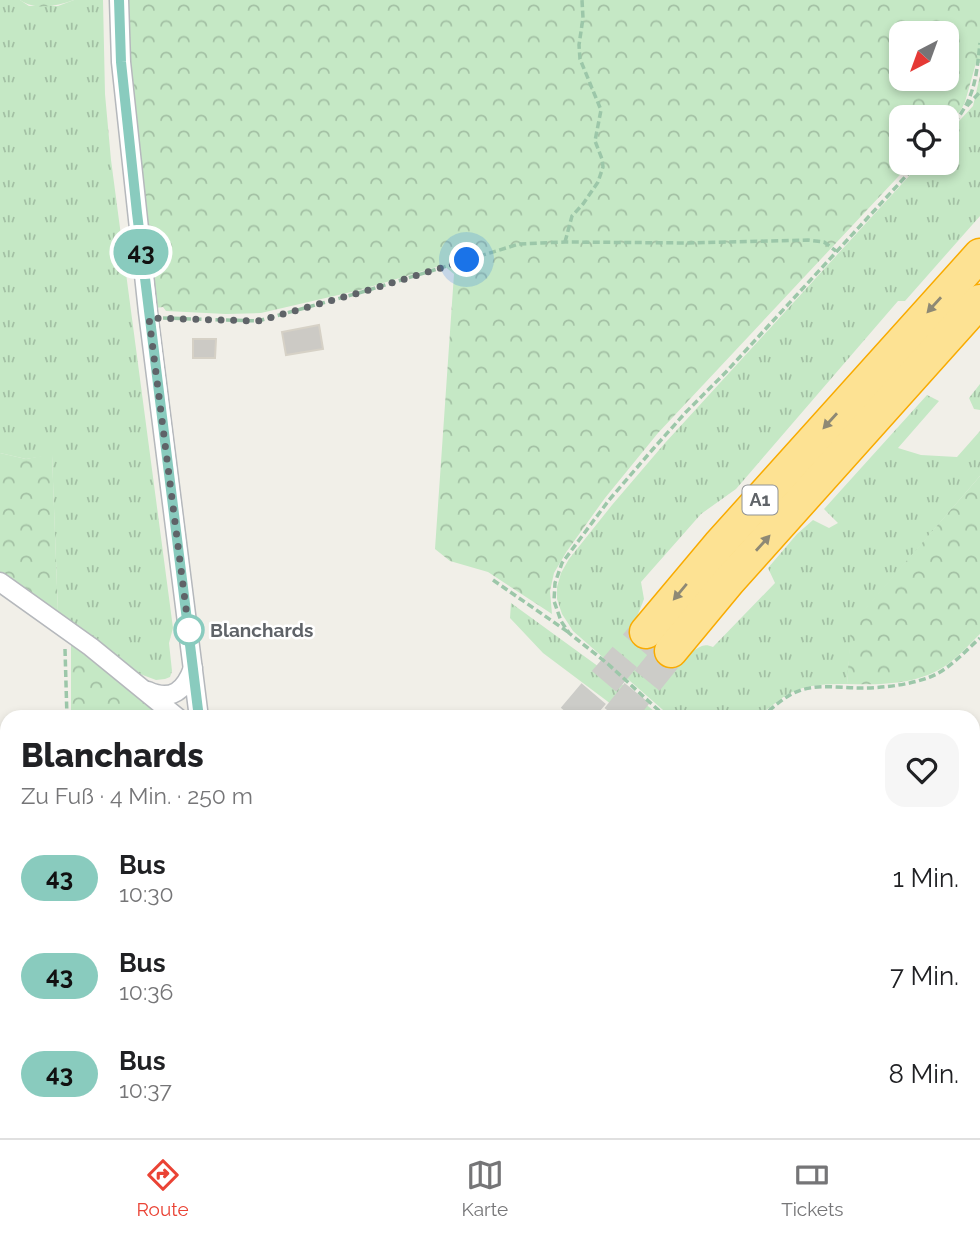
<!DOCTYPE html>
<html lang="de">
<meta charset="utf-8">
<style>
:root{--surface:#fff;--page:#f6f6f6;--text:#202124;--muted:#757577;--line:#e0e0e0;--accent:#ea4335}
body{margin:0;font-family:Raleway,sans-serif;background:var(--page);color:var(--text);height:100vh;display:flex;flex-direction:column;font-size:26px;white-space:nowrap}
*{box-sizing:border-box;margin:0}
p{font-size:23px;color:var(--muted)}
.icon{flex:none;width:38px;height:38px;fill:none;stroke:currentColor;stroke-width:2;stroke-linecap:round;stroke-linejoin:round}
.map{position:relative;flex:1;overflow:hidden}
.details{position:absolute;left:0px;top:710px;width:980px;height:429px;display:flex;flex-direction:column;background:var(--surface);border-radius:21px 21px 0 0;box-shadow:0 4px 10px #0003}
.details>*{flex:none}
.badge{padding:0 14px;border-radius:23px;font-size:24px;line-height:46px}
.needle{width:46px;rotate:221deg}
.controls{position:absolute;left:889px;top:21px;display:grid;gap:14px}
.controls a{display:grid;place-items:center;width:70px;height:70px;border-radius:14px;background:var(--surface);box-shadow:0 4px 10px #0003;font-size:35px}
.you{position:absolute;width:35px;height:35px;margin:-18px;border:5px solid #fff;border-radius:50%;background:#1a73e8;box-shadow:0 0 0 10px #1a73e833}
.map>.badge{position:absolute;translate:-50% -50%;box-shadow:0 0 0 4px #fff}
.round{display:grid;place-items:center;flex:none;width:74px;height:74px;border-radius:21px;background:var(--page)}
.headline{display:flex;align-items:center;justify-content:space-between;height:119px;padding:0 21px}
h1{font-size:33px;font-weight:800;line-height:52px}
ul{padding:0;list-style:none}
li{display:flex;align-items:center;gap:21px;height:98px;padding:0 21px}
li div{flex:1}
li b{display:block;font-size:26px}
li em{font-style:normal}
li .badge{min-width:77px;font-weight:700;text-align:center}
.dock{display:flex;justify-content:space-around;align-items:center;height:98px;border-top:2px solid var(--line);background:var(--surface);font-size:19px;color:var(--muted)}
.dock a{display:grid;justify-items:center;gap:4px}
.dock .selected{color:var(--accent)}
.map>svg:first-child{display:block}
</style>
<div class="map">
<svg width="980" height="1138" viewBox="0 0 980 1138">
<defs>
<pattern id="grass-tufts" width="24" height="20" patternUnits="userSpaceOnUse" patternTransform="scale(1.75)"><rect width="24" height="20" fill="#c5e8c5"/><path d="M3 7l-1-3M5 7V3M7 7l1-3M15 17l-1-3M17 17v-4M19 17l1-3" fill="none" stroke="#a3c0a4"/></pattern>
<pattern id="forest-crowns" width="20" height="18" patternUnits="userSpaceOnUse" patternTransform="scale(1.75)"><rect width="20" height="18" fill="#c5e8c5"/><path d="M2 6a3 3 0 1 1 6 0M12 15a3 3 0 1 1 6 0" fill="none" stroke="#a3c0a4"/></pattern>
</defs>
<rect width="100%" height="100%" fill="#f1efe8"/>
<g fill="url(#grass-tufts)">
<polygon points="0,0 20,0 29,6 58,6 74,0 103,0 105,94 111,160 173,628 169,643 172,671 170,677 165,679 156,680 140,674 58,613 52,455 26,459 0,453"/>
<path d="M980 76V216L905 301H898L736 489 701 514 641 582 644 599 636 619V626L651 634 677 653C683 653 688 653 693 651 701 647 703 643 713 647L775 583 768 568 797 534 813 520 829 528 838 523 824 509 927 395 939 401 898 448 921 455 957 457 980 431V476L852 625 847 684C800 684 793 688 758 717H671L573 631 562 614 557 599V587L561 573 569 559 612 505 665 443 921 163H947V134L973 106Z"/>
<polygon points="980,384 980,410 974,409 969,398"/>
<polygon points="511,603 617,680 661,717 626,717 607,701 543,653 510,618"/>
<polygon points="7,1083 7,1132 37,1132 35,1138 0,1138 0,1093"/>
<polygon points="468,1132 856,1132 851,1138 466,1138"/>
<polygon points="894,1132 944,1132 958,1138 891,1138"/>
</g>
<g fill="url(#forest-crowns)" fill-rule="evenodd">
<path d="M20 0H74C57 6 36 11 20 0Z"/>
<path d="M126 0H980V63H976L965 102 961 110 947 125V117H901V163H911L658 433 605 498 567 551 554 573 550 591 552 614 488 572 450 561 435 549 454 274 443 265 360 290 261 313 226 314 166 311 163 307 155 308 128 59ZM901 33H947V79H901Z"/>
<polygon points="0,453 26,459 52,454 58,613 0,572"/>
<path d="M980 476V634C970 644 959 656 948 664 920 685 879 685 847 684L851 625Z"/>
<polygon points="71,644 128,686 161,717 71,718"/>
<polygon points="7,1004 7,1083 0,1093 0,1014"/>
<polygon points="980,1062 980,1138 962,1138 963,1132 973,1132 973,1082 977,1063"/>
</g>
<g fill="#cccac5" stroke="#d6d1c6" stroke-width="2">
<polygon points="319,325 323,349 286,355 282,332"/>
<polygon points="193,339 216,339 215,358 193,358"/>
</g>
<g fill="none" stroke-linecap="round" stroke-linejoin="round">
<g stroke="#ccccc8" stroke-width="32" stroke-dasharray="32 16" stroke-linecap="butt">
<polyline points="573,718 646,632"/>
<polyline points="617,718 671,651"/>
<polyline points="291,1138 294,1132"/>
<polyline points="333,1138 336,1132"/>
</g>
<defs>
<g id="minor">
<polyline points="119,0 121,62 148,312 199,718"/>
<polyline points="0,582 91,647 178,718"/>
<path d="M148 691C172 702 185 690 193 668"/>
<polyline points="973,1056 980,1055"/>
<polyline points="441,1138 443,1132"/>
<polyline points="872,1138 877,1132"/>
</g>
<g id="motorway">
<polyline points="646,632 719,545 980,255"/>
<polyline points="671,651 729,581 980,301"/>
</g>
</defs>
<use href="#minor" stroke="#b5b8bc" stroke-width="21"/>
<use href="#motorway" stroke="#f9ab00" stroke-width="35"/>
<g stroke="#9cc7a9" stroke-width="3.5" stroke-dasharray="7 3.5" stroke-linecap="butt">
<polyline points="967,106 980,92"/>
<path d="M947 131C974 102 976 81 980 43"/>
<polyline points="565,242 572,216 583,204 598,182 603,167 602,159 595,141 601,110 580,59 579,45 583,18 582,0"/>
<polyline points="163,318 258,321 362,292 519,244 565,242 689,243 808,240 824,242 836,251"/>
<polyline points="493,580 568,632"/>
<polyline points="65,649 67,718"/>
<polyline points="667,718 608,664 569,633 561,621 554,601 555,583 562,563 609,500 653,449 686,412 726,372 918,163"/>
<path d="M761 718C773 707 786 695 801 690 820 684 841 688 860 688 883 688 909 685 930 677 950 669 964 652 980 638"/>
<polyline points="0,1006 7,997"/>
<polyline points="975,1041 980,1006"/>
</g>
<use href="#minor" stroke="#fff" stroke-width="18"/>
<use href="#motorway" stroke="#fde293" stroke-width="32"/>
</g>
<defs><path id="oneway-solid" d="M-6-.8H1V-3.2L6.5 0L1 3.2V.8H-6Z" transform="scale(1.75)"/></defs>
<g fill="#8e8975">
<use href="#oneway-solid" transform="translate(934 305) rotate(132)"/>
<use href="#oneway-solid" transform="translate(830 421) rotate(132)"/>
<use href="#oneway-solid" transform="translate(763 543) rotate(-48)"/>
<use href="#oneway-solid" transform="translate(680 592) rotate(130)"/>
</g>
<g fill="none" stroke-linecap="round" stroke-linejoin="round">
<defs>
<polyline id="line" points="119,0 121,62 137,213 199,718"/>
</defs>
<use href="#line" stroke="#fff" stroke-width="16"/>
<use href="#line" stroke="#89cbbe" stroke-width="10"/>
<polyline stroke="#5f6368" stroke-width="7" stroke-dasharray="0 12.6" points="189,630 189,632 149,318 258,321 362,292 467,260"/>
</g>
<circle fill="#fff" stroke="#89cbbe" stroke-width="3.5" cx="189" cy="630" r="14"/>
<g text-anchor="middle" stroke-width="5" stroke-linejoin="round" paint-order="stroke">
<rect fill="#fff" stroke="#8f9295" stroke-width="2" x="742.5" y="485.5" width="35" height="29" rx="5"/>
<g font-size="18" font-weight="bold" fill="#5f6368">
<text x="760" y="506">A1</text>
</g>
<g font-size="19" font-weight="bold" fill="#5f6368" stroke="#fff" text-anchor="start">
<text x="210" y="637">Blanchards</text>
</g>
</g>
</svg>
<div class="controls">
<a><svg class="needle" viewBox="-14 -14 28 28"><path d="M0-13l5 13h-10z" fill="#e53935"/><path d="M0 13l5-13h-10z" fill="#757577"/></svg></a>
<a><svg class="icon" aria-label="locate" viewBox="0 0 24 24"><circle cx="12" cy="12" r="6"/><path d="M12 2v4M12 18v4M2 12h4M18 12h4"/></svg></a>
</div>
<div class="you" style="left:467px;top:260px"></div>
<b class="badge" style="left:141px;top:252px;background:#89cbbe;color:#111">43</b>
<section class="details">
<div class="headline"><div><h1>Blanchards</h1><p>Zu Fuß · 4 Min. · 250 m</p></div><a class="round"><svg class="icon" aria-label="heart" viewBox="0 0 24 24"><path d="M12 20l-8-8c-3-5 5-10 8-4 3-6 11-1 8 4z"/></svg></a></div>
<ul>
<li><span class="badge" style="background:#89cbbe;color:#111">43</span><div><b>Bus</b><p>10:30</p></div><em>1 Min.</em></li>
<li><span class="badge" style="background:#89cbbe;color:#111">43</span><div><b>Bus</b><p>10:36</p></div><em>7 Min.</em></li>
<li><span class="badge" style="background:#89cbbe;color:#111">43</span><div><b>Bus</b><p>10:37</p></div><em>8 Min.</em></li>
</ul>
</section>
</div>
<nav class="dock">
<a class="selected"><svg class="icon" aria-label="directions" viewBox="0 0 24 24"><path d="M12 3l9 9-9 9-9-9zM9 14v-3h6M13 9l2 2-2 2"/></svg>Route</a>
<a><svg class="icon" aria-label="map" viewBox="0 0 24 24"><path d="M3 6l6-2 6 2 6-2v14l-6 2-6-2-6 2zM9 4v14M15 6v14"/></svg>Karte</a>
<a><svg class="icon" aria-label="tickets" viewBox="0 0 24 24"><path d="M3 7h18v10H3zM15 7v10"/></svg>Tickets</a>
</nav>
